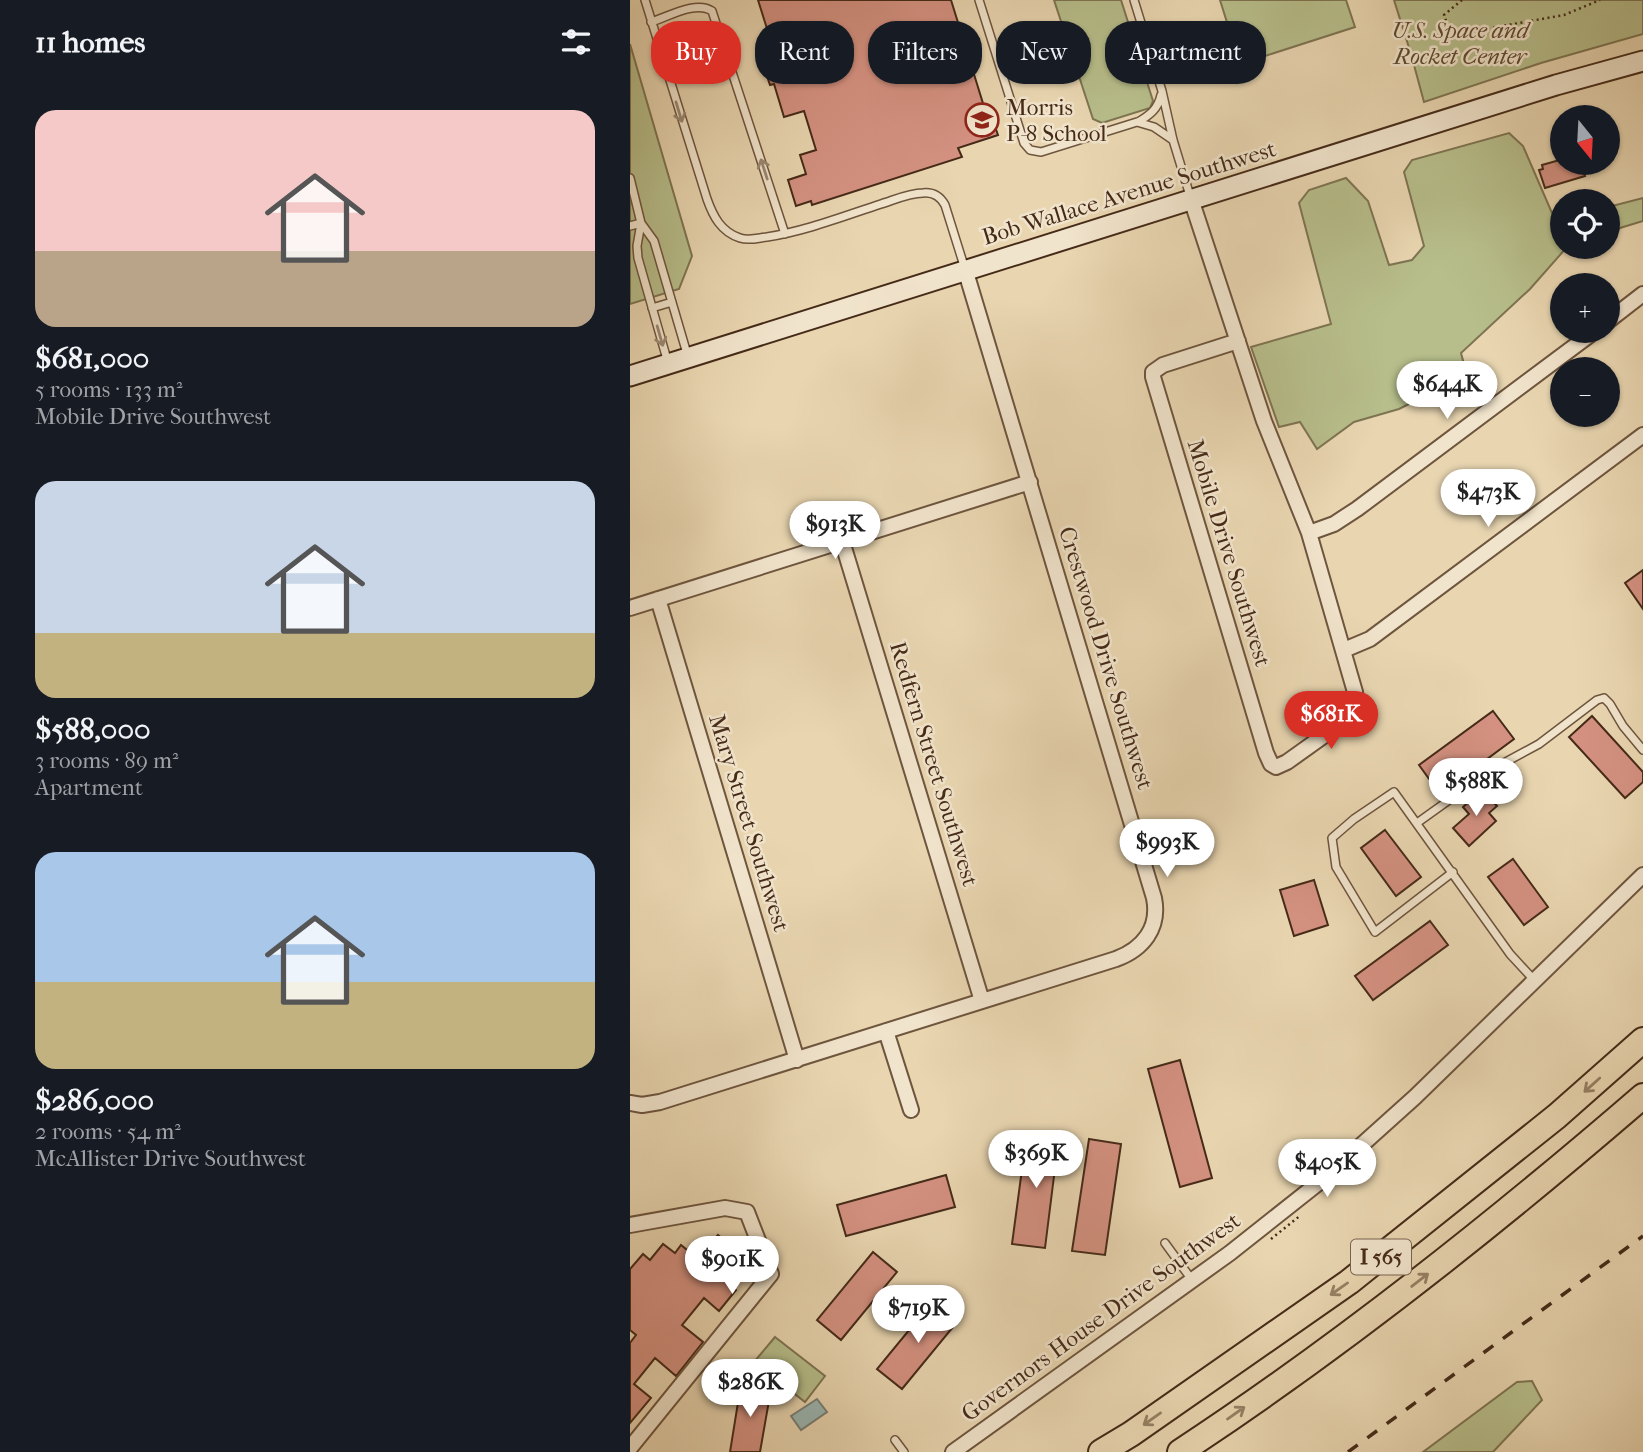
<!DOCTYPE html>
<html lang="en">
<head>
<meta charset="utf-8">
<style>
  :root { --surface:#171b24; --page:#20242c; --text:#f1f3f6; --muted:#9ea1a6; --accent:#d93025 }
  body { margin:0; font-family:"IM FELL French Canon",serif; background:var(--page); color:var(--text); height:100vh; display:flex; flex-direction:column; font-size:26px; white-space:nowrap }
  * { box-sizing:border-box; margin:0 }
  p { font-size:23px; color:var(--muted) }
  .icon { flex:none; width:38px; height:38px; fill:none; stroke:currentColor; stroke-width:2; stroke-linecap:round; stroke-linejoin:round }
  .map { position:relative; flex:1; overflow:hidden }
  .details { display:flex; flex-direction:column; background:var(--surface); width:630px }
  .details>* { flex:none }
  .banner { position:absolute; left:21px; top:21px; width:665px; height:63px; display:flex; gap:14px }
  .needle { width:46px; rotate:162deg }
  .buttons { position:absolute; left:920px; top:105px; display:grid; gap:14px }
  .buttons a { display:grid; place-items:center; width:70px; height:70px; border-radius:50%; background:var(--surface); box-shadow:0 2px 5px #0004; font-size:35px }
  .price { position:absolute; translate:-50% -60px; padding:0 16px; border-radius:24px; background:#fff; color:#222; font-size:23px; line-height:46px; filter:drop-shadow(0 2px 4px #0008) }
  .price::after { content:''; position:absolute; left:50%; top:42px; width:21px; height:16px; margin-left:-10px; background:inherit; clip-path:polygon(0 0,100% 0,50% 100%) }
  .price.current { background:var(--accent); color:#fff }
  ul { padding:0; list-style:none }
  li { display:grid; align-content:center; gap:14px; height:371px; padding:0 35px }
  li span { display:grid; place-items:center; height:217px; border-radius:21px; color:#555 }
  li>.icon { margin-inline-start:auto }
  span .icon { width:126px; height:126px; fill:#fffc; stroke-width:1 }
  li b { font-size:30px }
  h2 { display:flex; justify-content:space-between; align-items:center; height:84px; padding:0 35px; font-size:30px }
  .chip { padding:0 24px; border-radius:28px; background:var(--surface); box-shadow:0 2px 5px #0004; font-size:24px; line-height:63px }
  .chip.current { background:var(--accent); color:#fff }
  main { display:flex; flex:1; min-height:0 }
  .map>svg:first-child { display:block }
</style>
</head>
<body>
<main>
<section class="details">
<h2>11 homes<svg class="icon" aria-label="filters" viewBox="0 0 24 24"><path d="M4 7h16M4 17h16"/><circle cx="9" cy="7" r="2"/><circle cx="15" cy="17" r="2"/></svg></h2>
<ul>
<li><span style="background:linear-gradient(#f6c9c9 65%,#b9a48a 0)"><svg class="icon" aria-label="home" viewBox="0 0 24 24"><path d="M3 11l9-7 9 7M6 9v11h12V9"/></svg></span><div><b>$681,000</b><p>5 rooms · 133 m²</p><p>Mobile Drive Southwest</p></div></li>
<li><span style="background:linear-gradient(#c9d6e8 70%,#c2b280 0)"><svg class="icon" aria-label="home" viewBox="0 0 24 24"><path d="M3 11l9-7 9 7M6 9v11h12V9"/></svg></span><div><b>$588,000</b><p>3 rooms · 89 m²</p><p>Apartment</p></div></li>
<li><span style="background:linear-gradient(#a9c7e8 60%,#c2b280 0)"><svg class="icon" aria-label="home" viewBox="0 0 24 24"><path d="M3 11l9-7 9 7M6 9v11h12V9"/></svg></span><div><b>$286,000</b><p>2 rooms · 54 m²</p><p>McAllister Drive Southwest</p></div></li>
</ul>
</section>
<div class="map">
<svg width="1013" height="1452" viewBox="0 0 1013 1452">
  <rect width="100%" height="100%" fill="#e9d6b1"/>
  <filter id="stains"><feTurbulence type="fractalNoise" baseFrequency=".00286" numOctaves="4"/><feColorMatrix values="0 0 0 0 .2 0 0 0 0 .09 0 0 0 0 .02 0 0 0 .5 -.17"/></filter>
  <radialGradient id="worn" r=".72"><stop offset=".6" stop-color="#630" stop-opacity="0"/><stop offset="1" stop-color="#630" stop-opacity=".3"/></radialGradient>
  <!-- green -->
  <path fill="#b7be8b" stroke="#7e7452" stroke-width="2" d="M424 0H491L523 101 520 108 472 123 463 119Z
    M590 0H716L725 27 610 64Z
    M764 0H1013V34L911 63 794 102 781 54Z
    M0 44 62 256 49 289 0 304Z
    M879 133 893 146 925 220 933 218V247H937L900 289 831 353 835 368 811 388 769 409 724 422 687 449 670 422 649 427 621 347 701 324 669 203 679 190 716 178 738 201 759 265 782 260 794 246 774 172 782 160Z
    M1013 198V221L990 228 978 238V207Z
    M145 1337 195 1376 175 1402 124 1362Z
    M902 1381 912 1400 863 1452H793L887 1382Z"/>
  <!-- water -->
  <path fill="#9ab7b4" stroke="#787f76" stroke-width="2" d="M187 1399 197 1412 171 1430 161 1416Z"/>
  <!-- building -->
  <path fill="#d49181" stroke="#452a18" stroke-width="2" d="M128 0H321L356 113 360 112 368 135 328 148 332 157 182 205 181 201 166 206 158 180 176 174 170 155 186 150 174 111 154 117 144 84 140 85 130 55 144 51Z
    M933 159V163H951L955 176 915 188 909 170 913 169 912 165Z
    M1013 570V609L995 583Z
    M863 711 884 739 810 794 789 765Z
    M962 716 1013 772V782L995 798 939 737Z
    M852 790 867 806 859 813 866 821 839 846 823 828 839 814 833 807Z
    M755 830 791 877 766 896 731 848Z
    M883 859 918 907 894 925 858 877Z
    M684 880 698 925 664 936 650 890Z
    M800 921 818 945 743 1000 725 976Z
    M550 1060 582 1178 550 1187 518 1069Z
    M397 1132 429 1136 415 1248 382 1244Z
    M459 1139 491 1144 475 1255 442 1251Z
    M316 1175 325 1207 216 1236 207 1205Z
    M88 1235 110 1253 91 1277 106 1290 89 1311 74 1298 52 1325 73 1342 46 1376 25 1358 4 1384 21 1398 0 1423V1343L6 1335 0 1330V1269L13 1254 20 1260 33 1244 45 1253 51 1245 68 1259Z
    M243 1252 267 1272 211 1340 187 1320Z
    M303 1301 328 1321 272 1389 247 1369Z
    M111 1384 141 1389 130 1452H100Z"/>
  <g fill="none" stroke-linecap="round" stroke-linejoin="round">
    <defs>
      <path id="service" d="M15 0 77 199C83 216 91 232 110 238 119 241 128 238 137 237 176 231 214 216 251 204 264 200 279 193 293 193 303 192 310 196 315 205L335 269
        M349 0 394 143 400 150 411 152 507 122 524 127 543 140
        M504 0 532 91 543 140 561 199
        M21 22C38 17 66 0 82 11L155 234
        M508 122C520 115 528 109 531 95
        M0 178 11 223 7 246 8 258 38 363
        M11 223 24 241 58 357
        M0 226 11 223
        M22 308 42 302
        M787 823 861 770 909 744 967 700 974 698 980 704 993 726 1013 750
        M823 872 745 932 706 867 702 838 724 819 764 792 880 954 905 981
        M535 1243 562 1280
        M265 1440 274 1452"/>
      <path id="minor" d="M561 199 634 421 679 533 725 692 726 704 720 717 657 762 646 767 641 764 636 753 523 377V372L533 365 608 341
        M978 321 1013 294
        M679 533 704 524 727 509 965 331
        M212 541 352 1001
        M28 599 167 1060
        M0 608 400 482
        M714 650 740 639 1013 435
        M256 1031 281 1110
        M0 1103 12 1105 30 1102 486 959C513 949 530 928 524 898L335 269
        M0 1225 95 1208 117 1212 141 1274 0 1448
        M323 1452 600 1253 696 1177 785 1097 1013 875"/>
      <path id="secondary" d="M0 376 926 85 1013 61"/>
      <path id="motorway" d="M471 1452 501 1434 719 1282 927 1116 1013 1040
        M550 1452C713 1345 866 1223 1013 1096"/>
    </defs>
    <!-- service casing -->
    <use href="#service" stroke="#6e553e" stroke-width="10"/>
    <!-- minor casing -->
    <use href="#minor" stroke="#6e553e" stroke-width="18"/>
    <!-- secondary casing -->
    <use href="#secondary" stroke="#452a18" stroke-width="23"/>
    <!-- motorway casing -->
    <use href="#motorway" stroke="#452a18" stroke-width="28"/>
    <!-- path -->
    <path stroke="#452a18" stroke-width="2.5" stroke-dasharray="2 3.5" stroke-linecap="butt" d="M832 0 814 15 818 26 833 33 934 15 970 0
      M641 1239 671 1215"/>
    <!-- service -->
    <use href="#service" stroke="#f1e4cc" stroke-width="7"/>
    <!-- minor -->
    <use href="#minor" stroke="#f1e4cc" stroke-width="14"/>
    <!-- secondary -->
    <use href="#secondary" stroke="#f1e4cc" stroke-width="19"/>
    <!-- motorway -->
    <use href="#motorway" stroke="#e9d6b1" stroke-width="24"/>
    <!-- rail -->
    <path stroke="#452a18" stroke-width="3.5" stroke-dasharray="12 12" stroke-linecap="butt" d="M718 1452 1013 1236"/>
  </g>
  <!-- one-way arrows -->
  <defs><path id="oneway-shaft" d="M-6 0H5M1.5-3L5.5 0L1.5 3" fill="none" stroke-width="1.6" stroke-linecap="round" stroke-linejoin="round" transform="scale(1.75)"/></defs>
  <g stroke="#9b8772">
    <use href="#oneway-shaft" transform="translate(49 112) rotate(73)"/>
    <use href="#oneway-shaft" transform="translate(134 169) rotate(-108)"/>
    <use href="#oneway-shaft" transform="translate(30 336) rotate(74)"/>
  </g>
  <g stroke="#978064">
    <use href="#oneway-shaft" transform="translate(962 1085) rotate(138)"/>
    <use href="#oneway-shaft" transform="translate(790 1280) rotate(-38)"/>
    <use href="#oneway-shaft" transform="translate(709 1289) rotate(145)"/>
    <use href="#oneway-shaft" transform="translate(606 1413) rotate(-35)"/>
    <use href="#oneway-shaft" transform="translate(522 1419) rotate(145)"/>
  </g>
  <!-- icons -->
  <defs>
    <symbol id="school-ring" viewBox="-11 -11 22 22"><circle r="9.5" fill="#f1e4cc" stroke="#8f2418" stroke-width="1.5"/><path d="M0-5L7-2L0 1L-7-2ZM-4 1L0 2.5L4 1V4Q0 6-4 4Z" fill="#8f2418"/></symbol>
  </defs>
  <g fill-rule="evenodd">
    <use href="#school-ring" x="333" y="101" width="38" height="38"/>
  </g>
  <g text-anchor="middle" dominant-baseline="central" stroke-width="5" stroke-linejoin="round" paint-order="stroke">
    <!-- shield labels -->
    <rect fill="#f1e4cc" stroke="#79624e" stroke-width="2" x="721" y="1239.5" width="60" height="35" rx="5"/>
    <g font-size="21" font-weight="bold" fill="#452a18">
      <text x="751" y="1257">I 565</text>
    </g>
    <!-- park labels -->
    <g font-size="23" font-style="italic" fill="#5c482f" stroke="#f1e4cc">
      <text x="830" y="30">U.S. Space and<tspan x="830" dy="26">Rocket Center</tspan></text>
    </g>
    <!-- poi labels -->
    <g font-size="23" fill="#452a18" stroke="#f1e4cc" text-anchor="start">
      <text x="376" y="107">Morris<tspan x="376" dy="26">P-8 School</tspan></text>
    </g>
    <!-- street labels -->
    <g font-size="23" fill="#452a18" stroke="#f1e4cc">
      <text transform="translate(499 193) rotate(-17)">Bob Wallace Avenue Southwest</text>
      <text transform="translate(599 553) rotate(73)">Mobile Drive Southwest</text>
      <text transform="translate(476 658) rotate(73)">Crestwood Drive Southwest</text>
      <text transform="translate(304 764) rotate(73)">Redfern Street Southwest</text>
      <text transform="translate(119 823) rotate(73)">Mary Street Southwest</text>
      <text transform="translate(471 1317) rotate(-36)">Governors House Drive Southwest</text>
    </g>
  </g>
  <rect width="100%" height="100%" filter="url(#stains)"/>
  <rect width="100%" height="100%" fill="url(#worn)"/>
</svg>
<div class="buttons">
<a><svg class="needle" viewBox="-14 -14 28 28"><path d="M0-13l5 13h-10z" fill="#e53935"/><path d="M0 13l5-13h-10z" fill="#9ea1a6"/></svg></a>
<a><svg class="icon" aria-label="locate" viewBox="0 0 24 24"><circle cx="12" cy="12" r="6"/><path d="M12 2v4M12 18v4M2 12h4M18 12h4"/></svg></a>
<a>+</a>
<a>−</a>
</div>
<b class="price" style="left:817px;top:421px">$644K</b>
<b class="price" style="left:858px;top:529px">$473K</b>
<b class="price" style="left:205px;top:561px">$913K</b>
<b class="price current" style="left:701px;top:751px">$681K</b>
<b class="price" style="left:846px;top:818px">$588K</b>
<b class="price" style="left:537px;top:879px">$993K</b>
<b class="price" style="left:406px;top:1190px">$369K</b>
<b class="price" style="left:697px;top:1199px">$405K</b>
<b class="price" style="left:102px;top:1296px">$901K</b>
<b class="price" style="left:288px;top:1345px">$719K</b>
<b class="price" style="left:120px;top:1419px">$286K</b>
<div class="banner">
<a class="chip current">Buy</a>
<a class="chip">Rent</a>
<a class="chip">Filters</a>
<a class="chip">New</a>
<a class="chip">Apartment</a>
</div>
</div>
</main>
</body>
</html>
